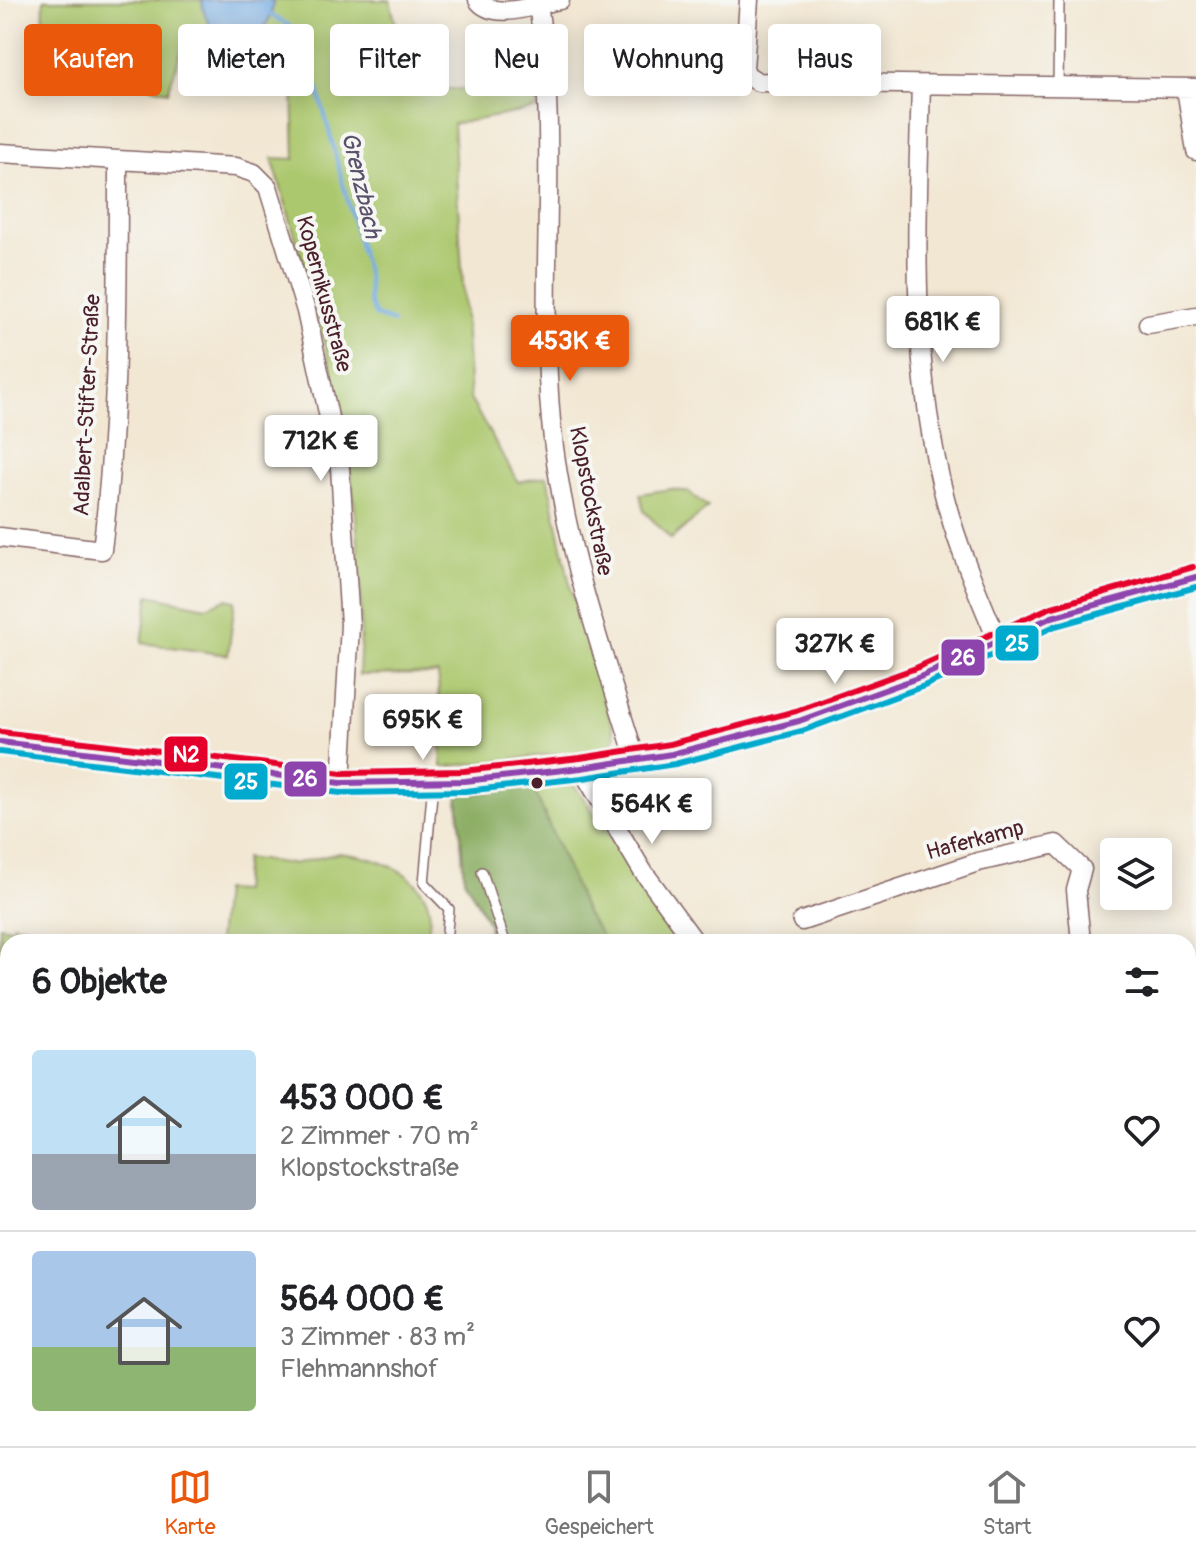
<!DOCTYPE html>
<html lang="de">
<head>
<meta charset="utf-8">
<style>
  :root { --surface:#fff; --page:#f2f2f2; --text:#202124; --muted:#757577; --line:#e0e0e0; --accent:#ea580c }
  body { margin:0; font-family:Pangolin,sans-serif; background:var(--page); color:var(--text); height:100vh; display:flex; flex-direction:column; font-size:30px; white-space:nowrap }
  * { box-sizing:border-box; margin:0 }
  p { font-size:26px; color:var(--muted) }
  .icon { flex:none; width:44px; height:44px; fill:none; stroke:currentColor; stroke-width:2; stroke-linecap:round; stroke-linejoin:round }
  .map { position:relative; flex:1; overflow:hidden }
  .drawer { position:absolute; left:0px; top:934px; width:1196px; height:512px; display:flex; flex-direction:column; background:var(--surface); border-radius:24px 24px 0 0; box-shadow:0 4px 20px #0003 }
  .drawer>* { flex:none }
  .guide { position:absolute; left:24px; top:24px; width:1148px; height:72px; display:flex; gap:16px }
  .buttons { position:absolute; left:1100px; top:838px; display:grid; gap:16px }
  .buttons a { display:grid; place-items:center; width:72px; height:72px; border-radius:8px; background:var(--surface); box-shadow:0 4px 20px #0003; font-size:40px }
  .price { position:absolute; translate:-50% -68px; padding:0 18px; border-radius:8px; background:#fff; color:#222; font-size:26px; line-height:52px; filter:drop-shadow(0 2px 4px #0008) }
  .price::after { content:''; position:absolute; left:50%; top:48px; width:24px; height:18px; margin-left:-12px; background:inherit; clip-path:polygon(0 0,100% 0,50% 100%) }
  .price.selected { background:var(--accent); color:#fff }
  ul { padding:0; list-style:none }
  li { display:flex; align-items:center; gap:24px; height:200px; padding:0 32px }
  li+li { border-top:2px solid var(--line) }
  li span { display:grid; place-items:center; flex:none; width:224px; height:160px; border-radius:8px; color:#555 }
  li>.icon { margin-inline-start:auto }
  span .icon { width:96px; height:96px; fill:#fffc; stroke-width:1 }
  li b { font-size:34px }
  h2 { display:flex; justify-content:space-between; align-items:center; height:96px; padding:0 32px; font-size:34px }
  .chip { padding:0 28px; border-radius:8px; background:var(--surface); box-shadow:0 4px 20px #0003; font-size:28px; line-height:72px }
  .chip.selected { background:var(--accent); color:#fff }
  .dock { display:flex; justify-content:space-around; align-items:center; height:112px; border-top:2px solid var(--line); background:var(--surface); font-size:22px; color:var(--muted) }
  .dock a { display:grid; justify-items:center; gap:4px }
  .dock .selected { color:var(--accent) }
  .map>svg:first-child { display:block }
</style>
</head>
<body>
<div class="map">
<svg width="1196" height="1446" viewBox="0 0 1196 1446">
  <rect width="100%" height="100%" fill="#f6f6f2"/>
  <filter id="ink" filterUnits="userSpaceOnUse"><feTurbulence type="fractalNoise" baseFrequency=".0125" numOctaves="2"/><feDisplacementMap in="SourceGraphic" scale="16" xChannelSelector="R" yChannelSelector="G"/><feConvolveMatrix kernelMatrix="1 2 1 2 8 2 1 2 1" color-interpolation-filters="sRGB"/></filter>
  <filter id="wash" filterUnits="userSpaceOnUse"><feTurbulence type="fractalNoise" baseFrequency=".006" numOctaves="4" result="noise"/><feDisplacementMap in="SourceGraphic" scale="32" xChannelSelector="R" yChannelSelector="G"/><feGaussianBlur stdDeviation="1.8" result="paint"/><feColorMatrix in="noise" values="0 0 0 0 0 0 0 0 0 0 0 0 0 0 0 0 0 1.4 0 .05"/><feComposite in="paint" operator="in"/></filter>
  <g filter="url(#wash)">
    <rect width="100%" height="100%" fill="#f2e7d3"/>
    <!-- green -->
    <path fill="#acc86e" stroke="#7b744c" stroke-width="2" d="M44 0H390L410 86 493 92 536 89 537 109 453 124 470 399 518 482 547 476 571 589 615 735 611 748 442 767 438 674 359 675C372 490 324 332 272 158L295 159 292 47 184 43 168 91 77 68 42 65Z
      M670 489 688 492 708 507 671 539 644 511 640 494Z
      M149 595 206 607 226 599 235 601 228 655 142 643Z
      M574 785 684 942H487L489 924 464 878 458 795Z
      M339 853C371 856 417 869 428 904 432 915 428 931 427 942H218L223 890 242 891 245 858 293 864Z
      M14 924 53 932 51 942H8V990L0 984V926L12 928Z
      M0 1161 8 1162V1242L0 1241Z
      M228 1438H912L913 1446H234Z"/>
    <!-- forest -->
    <path fill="#89ac61" stroke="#6a6646" stroke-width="2" d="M533 787 586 913 606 942H487L489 924 464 878 458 795Z
      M228 1438H330L329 1446H234Z
      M649 1438H762L766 1446H659Z"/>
    <!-- water -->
    <path fill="#74abe3" stroke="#5f6587" stroke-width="2" d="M202 0H273C273 51 205 53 202 0Z
      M785 1438H896V1446H785Z"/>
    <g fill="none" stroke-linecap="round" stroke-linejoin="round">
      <!-- stream -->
      <path stroke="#74abe3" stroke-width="4" d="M271 15C307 36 308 33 314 74L368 278 369 302 376 316 393 322"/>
    </g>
  </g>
  <g filter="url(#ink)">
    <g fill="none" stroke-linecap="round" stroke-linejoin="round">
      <defs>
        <path id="service" d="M1058 87 1059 0
          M433 783 424 883 449 909 446 942
          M482 872 505 942"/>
        <path id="minor" d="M478 0C494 22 537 4 560 0
          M749 0 744 68 747 75 758 82 1196 88
          M538 4C560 146 538 279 551 421 562 538 601 648 636 760
          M921 85C917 225 909 365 946 502 959 550 978 594 997 639
          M1186 88 1196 151
          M0 153 236 167 254 173 268 187 306 311 340 468 350 625 341 783
          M1148 324 1196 316
          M0 537 102 550C118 421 118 291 118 161
          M0 742 341 783 465 781 581 768 672 754 799 721 920 677 1052 617 1196 577
          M581 768 642 870 695 942
          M802 921 978 862 1056 844 1082 869 1076 890 1081 942
          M1188 1169 1196 1167
          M0 1305 8 1309
          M1188 1319 1196 1332
          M125 1438 130 1446
          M1030 1438 1049 1446"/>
      </defs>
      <!-- service casing -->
      <use href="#service" stroke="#856566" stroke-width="12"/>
      <!-- minor casing -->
      <use href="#minor" stroke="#856566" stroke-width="21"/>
      <!-- service -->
      <use href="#service" stroke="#fff" stroke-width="9"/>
      <!-- minor -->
      <use href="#minor" stroke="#fff" stroke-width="18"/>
      <defs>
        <path id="bus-1" d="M0 742 341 783 465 781 581 768 672 754 799 721 920 677 1052 617 1196 577"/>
        <path id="bus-2" d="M0 752 341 793 465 791 583 778 675 764 802 731 924 686 1055 626 1196 587"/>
        <path id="bus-3" d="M1 732 342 773 464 771 580 758 670 744 796 711 916 668 1049 608 1193 567"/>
      </defs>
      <!-- bus-1 casing -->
      <use href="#bus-1" stroke="#f6f6f2" stroke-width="12"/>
      <!-- bus-2 casing -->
      <use href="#bus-2" stroke="#f6f6f2" stroke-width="12"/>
      <!-- bus-3 casing -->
      <use href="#bus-3" stroke="#f6f6f2" stroke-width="12"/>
      <!-- bus-1 -->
      <use href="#bus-1" stroke="#8e44ad" stroke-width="6"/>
      <!-- bus-2 -->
      <use href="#bus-2" stroke="#00a9ce" stroke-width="6"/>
      <!-- bus-3 -->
      <use href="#bus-3" stroke="#e4002b" stroke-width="6"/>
    </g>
  </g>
  <!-- markers -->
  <circle fill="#4a1f2b" stroke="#f6f6f2" stroke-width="3" cx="537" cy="783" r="7"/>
  <g text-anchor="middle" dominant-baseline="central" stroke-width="8" stroke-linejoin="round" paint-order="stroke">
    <!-- street labels -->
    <g font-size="22" fill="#4a1f2b" stroke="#f6f6f2">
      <text transform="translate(324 294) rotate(75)">Kopernikusstraße</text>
      <text transform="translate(87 405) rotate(-87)">Adalbert-Stifter-Straße</text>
      <text transform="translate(591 501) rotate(79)">Klopstockstraße</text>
      <text transform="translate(975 840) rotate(-15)">Haferkamp</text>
    </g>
    <!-- water labels -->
    <g font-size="24" font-style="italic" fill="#59506b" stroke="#f6f6f2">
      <text transform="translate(361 185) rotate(77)">Grenzbach</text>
    </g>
  </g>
  <g stroke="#f6f6f2" stroke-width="3">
    <rect x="994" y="624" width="46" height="38" rx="8" fill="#00a9ce"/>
    <rect x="940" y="638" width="46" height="39" rx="8" fill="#8e44ad"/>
    <rect x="163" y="735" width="46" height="38" rx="8" fill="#e4002b"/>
    <rect x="283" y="760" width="45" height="38" rx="8" fill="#8e44ad"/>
    <rect x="223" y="762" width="46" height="39" rx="8" fill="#00a9ce"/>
  </g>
  <g font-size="22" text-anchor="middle" font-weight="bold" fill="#fff">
    <text x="1017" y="651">25</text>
    <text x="963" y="665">26</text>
    <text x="186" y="762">N2</text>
    <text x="305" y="786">26</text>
    <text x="246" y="789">25</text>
  </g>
</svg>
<div class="buttons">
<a><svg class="icon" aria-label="layers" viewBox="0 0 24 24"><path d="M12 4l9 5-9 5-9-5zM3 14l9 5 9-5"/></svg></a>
</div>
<b class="price" style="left:943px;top:364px">681K €</b>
<b class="price selected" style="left:570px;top:383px">453K €</b>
<b class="price" style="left:321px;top:483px">712K €</b>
<b class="price" style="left:835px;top:686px">327K €</b>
<b class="price" style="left:423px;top:762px">695K €</b>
<b class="price" style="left:652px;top:846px">564K €</b>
<div class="guide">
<a class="chip selected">Kaufen</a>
<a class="chip">Mieten</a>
<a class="chip">Filter</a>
<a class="chip">Neu</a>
<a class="chip">Wohnung</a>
<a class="chip">Haus</a>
</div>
<section class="drawer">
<h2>6 Objekte<svg class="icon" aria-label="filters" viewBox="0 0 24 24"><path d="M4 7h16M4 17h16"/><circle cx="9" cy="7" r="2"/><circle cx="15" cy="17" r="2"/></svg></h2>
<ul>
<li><span style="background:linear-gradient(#bfe0f5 65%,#9aa5b1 0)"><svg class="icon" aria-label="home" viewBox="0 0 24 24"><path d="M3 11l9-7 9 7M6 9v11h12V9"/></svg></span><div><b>453 000 €</b><p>2 Zimmer · 70 m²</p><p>Klopstockstraße</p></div><svg class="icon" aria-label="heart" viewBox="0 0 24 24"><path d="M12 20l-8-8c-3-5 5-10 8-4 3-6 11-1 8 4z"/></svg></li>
<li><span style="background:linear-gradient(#a9c7e8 60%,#8fb573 0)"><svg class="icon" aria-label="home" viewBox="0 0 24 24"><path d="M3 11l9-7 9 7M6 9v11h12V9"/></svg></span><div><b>564 000 €</b><p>3 Zimmer · 83 m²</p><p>Flehmannshof</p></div><svg class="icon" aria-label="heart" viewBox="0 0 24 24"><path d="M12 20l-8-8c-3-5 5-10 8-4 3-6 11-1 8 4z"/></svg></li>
</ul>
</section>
</div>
<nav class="dock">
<a class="selected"><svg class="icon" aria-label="map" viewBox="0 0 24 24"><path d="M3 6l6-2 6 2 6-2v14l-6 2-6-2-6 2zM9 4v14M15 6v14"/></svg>Karte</a>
<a><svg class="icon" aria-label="saved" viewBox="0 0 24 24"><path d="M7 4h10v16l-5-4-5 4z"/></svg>Gespeichert</a>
<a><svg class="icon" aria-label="home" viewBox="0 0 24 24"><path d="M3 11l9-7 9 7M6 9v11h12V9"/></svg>Start</a>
</nav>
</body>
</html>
